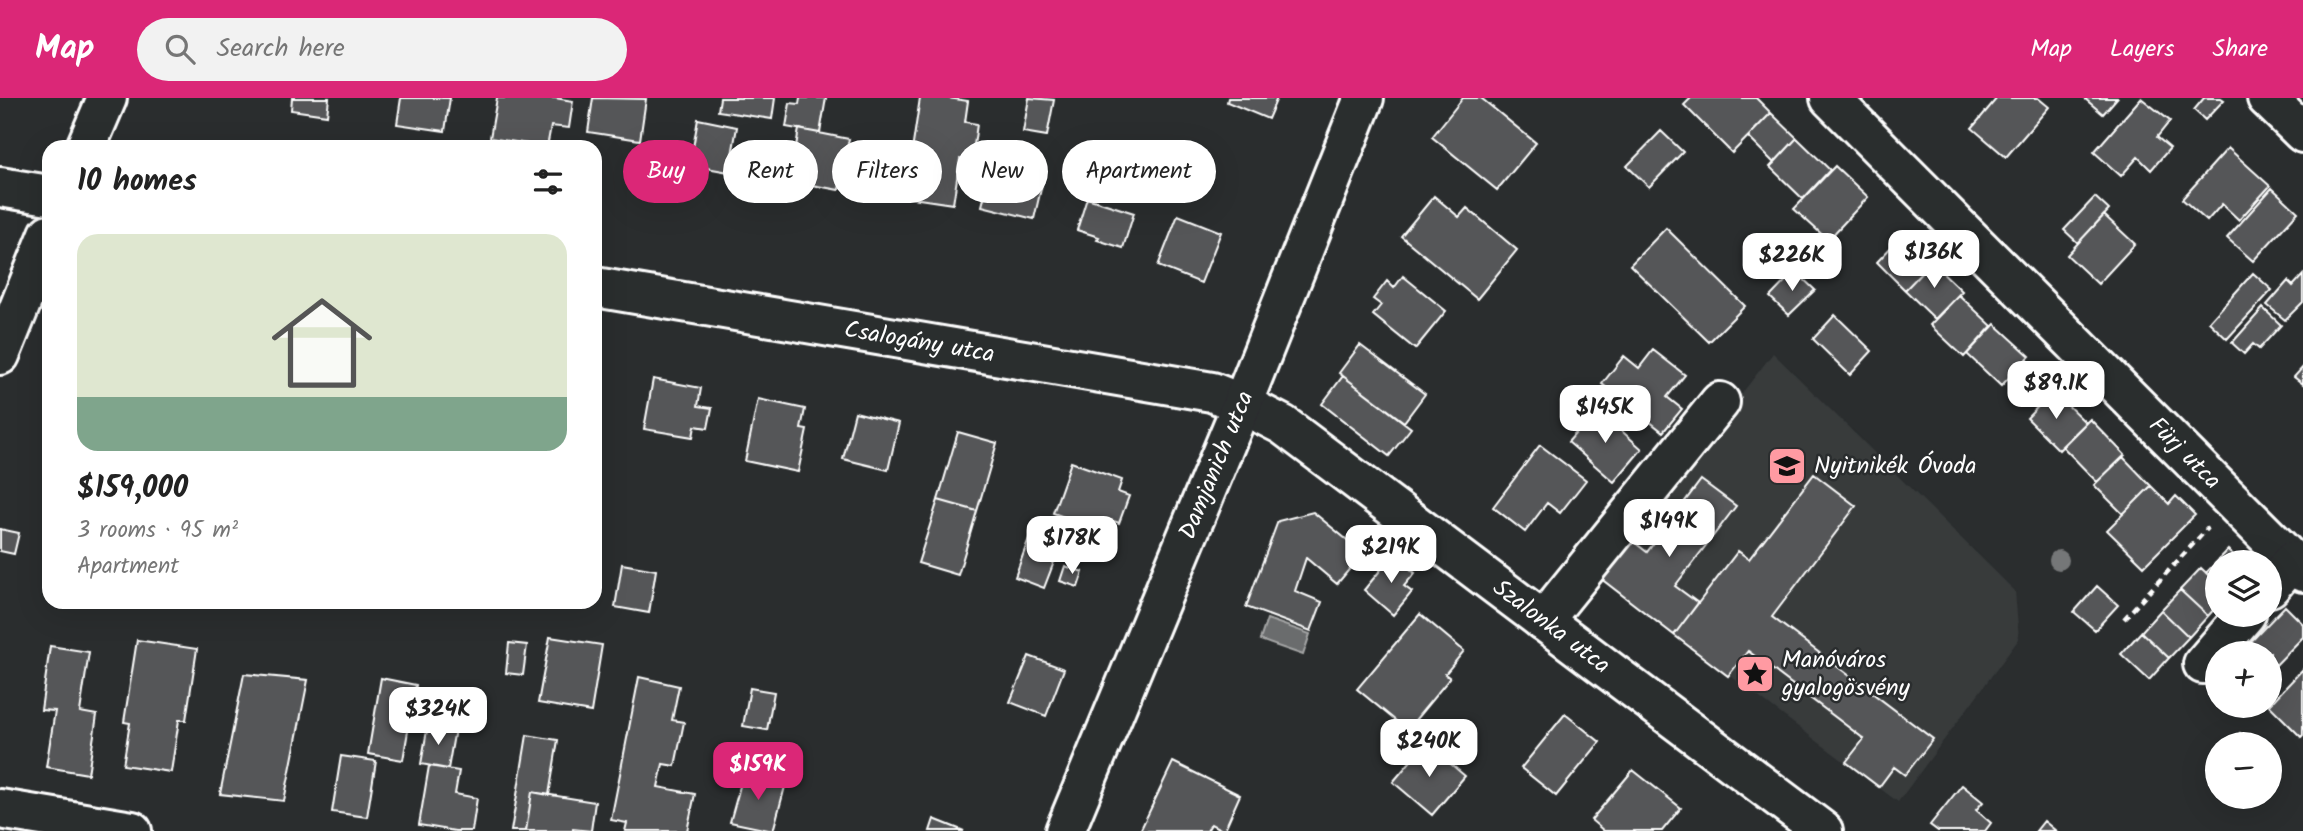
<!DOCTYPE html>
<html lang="en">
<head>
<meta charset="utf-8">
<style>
  :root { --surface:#fff; --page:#f2f2f2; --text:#222; --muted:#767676; --line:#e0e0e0; --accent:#db2777 }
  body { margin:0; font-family:Kalam,sans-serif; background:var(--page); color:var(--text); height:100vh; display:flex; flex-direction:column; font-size:26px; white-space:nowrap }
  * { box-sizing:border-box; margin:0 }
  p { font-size:23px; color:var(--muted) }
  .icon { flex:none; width:38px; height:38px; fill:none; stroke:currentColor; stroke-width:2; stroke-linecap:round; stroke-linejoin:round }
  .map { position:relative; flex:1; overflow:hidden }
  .panel { position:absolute; left:42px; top:42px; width:560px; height:469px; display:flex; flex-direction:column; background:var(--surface); border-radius:21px; box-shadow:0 7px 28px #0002 }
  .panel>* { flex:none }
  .top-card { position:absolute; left:623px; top:42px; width:665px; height:63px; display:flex; gap:14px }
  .controls { position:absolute; left:2205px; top:452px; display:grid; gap:14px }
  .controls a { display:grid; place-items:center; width:77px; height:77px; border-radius:50%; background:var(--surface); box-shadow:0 7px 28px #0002; font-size:35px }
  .price { position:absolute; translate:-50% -60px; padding:0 16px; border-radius:14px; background:#fff; color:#222; font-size:23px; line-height:46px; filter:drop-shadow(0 2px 4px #0008) }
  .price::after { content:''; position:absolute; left:50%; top:42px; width:21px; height:16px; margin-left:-10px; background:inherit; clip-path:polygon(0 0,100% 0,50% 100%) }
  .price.on { background:var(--accent); color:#fff }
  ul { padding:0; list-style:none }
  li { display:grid; align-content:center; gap:14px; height:371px; padding:0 35px }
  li+li { border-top:2px solid var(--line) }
  li span { display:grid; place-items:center; height:217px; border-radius:21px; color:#555 }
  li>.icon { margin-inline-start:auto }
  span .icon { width:126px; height:126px; fill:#fffc; stroke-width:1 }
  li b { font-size:30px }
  h2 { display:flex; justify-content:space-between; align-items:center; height:84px; padding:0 35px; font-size:30px }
  .tag { padding:0 24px; border-radius:32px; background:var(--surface); box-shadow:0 7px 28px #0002; font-size:24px; line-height:63px }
  .tag.on { background:var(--accent); color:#fff }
  header { display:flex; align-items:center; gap:42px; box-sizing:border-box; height:98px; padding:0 35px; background:var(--accent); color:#fff }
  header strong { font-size:33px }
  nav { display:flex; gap:38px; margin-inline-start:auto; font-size:24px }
  .search { width:490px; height:63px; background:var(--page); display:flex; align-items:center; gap:18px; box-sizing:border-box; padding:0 24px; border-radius:38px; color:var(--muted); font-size:26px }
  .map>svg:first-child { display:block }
</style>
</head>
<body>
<header>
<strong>Map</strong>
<div class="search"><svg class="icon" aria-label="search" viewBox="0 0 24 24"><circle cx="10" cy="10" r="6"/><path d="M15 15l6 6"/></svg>Search here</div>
<nav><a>Map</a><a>Layers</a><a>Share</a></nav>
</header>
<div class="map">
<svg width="2303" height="733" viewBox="0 0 2303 733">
  <rect width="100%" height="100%" fill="#2a2d2e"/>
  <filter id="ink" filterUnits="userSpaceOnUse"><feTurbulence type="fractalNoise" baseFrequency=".0143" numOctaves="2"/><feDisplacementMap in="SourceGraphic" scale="14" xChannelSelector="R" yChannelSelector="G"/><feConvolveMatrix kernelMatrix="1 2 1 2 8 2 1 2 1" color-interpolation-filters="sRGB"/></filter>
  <g filter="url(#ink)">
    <!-- built -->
    <path fill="#373a3b" d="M1773 255 2015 493 2019 541 1898 704 1600 480Z"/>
    <!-- water -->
    <path fill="#6a6c6d" stroke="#a6a7a7" stroke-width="2" d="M1267 521 1310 536 1303 557 1260 542Z"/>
    <!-- building -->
    <path fill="#555758" stroke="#fff" stroke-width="2" d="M292 0H329L327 17 291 12Z
      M401 0H450L445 33 397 26Z
      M497 0H555L573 3 569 30 551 28 547 49 490 40Z
      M593 0 646 1 640 42 588 34Z
      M720 0H775L772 21 718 13Z
      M800 0H826L820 35 786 29 790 5 799 6Z
      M920 0H948L968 3 965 24 977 26 972 62 960 61 953 106 905 99Z
      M1029 0 1054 2 1047 38 1023 34Z
      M1228 0H1277L1268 21 1227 4Z
      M1463 0H1481L1536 45 1497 92 1432 39Z
      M1691 0H1756L1771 15 1732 55 1684 7Z
      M1997 0H2038L2049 9 2006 59 1972 30Z
      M2084 0H2117L2103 16Z
      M2141 0 2170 23 2157 39 2170 50 2151 72 2138 59 2121 78 2094 54Z
      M2204 0H2221L2224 2 2205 22 2194 12Z
      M1771 15 1797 40 1774 65 1748 39Z
      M698 21 737 29 729 74 690 67Z
      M799 31 849 41 846 55 853 56 849 76 842 75 839 92 790 83Z
      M1661 33 1683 54 1649 89 1627 68Z
      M1797 40 1830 72 1803 101 1770 69Z
      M2228 50 2270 88 2239 122 2222 106 2207 123 2182 101Z
      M995 56 1046 69 1034 121 982 108Z
      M1835 68 1868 99 1828 142 1794 111Z
      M2272 90 2298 114 2253 163 2227 140Z
      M1434 98 1459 119 1467 110 1517 152 1477 201 1401 138Z
      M2095 99 2109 112 2078 145 2064 132Z
      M1087 100 1134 115 1123 150 1097 142 1099 139 1077 132Z
      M1178 117 1221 134 1201 185 1158 168Z
      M2104 117 2135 146 2098 186 2067 157Z
      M1666 130 1745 208 1709 244 1630 167Z
      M1897 143 1926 170 1905 192 1877 164Z
      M1932 164 1962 193 1935 221 1905 192Z
      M1795 173 1815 192 1789 217 1770 199Z
      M2253 175 2272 192 2227 241 2209 224Z
      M2303 177V204L2285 222 2267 207 2288 183 2293 188Z
      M1403 178 1446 213 1415 251 1373 217 1381 207 1373 201 1387 183 1394 190Z
      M1959 197 1992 228 1964 259 1930 227Z
      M2263 210 2281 227 2259 251 2253 246 2244 256 2232 245Z
      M1835 217 1872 253 1850 277 1813 241Z
      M1995 226 2030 258 2001 288 1967 256Z
      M1360 247 1425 296 1404 324 1339 275Z
      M1653 252 1685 277 1667 299 1682 311 1663 334 1602 286 1624 258 1639 270Z
      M2303 269V286L2294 279Z
      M1343 278 1411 330 1389 358 1322 306Z
      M653 281 701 290 698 308 712 310 708 330 695 328 693 339 644 331Z
      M2053 293 2086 325 2059 352 2027 320Z
      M758 301 805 311 801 331 807 332 798 374 745 363Z
      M1597 311 1642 351 1614 384 1568 344Z
      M855 314 899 325 888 372 843 361Z
      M2090 321 2125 357 2097 384 2062 348Z
      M958 334 997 345 977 413 938 402Z
      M1540 347 1586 382 1560 415 1547 405 1525 434 1493 409Z
      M2123 359 2151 388 2123 416 2094 387Z
      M1071 364 1122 382 1118 394 1129 398 1119 425 1108 421 1104 433 1053 415Z
      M1814 376 1856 408 1772 519 1933 641 1905 677 1894 669 1879 689 1846 664 1864 641 1748 553 1728 578 1674 537 1738 453 1749 461Z
      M1701 382 1736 408 1675 488 1698 505 1674 537 1600 480 1630 441 1647 454Z
      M2151 388 2169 406 2176 398 2195 417 2144 468 2107 432Z
      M938 402 977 413 958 477 918 465Z
      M1313 414 1363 455 1337 486 1306 460 1295 493 1322 504 1311 533 1246 509 1278 423Z
      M0 431 19 435 14 456 0 453Z
      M1032 432 1062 443 1044 490 1015 479Z
      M2228 452 2241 464H2217V485L2206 475Z
      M1393 457 1415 475 1404 488 1412 494 1393 517 1364 492Z
      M622 466 656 472 649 515 615 509Z
      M1065 468 1083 474 1078 489 1060 483Z
      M2201 470 2217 485V508L2208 518 2180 492Z
      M2097 488 2118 507 2095 532 2074 514Z
      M2180 492 2208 518 2189 539 2161 512Z
      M2285 508 2303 526V539L2270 573V555H2240Z
      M2161 512 2189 539 2169 560 2141 534Z
      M1420 516 1464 553 1445 576 1450 580 1407 632 1357 591Z
      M2141 534 2169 560 2149 582 2121 556Z
      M550 539 602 547 591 614 538 605Z
      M137 542 197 551 186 622H179L171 674 123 667 130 625 124 624Z
      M509 545 527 547 523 577 506 575Z
      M50 548 89 554 80 614 97 617 88 676 46 669 55 613 41 612Z
      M1029 558 1064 571 1046 618 1010 604Z
      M2303 571V637L2301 639 2269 607Z
      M244 576 308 582 284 703 220 696Z
      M639 579 679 588 672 622 684 624 675 668 663 666 658 689 695 696 687 733H625L627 725 611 722Z
      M381 580 416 587 403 662 368 656Z
      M750 590 774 594 767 632 743 628Z
      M1565 616 1600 644 1556 698 1521 670Z
      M428 627 455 631 448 671 421 666Z
      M2240 635 2252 646H2230Z
      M527 637 558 642 549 697 532 694 526 733H511Z
      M1426 645 1465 678 1432 717 1393 684Z
      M341 658 376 663 367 719 332 714Z
      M1173 664 1240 697 1224 733 1211 726 1207 733H1140Z
      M429 668 459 673 455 696 477 700 472 733H455L419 727Z
      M1633 672 1681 710 1662 733H1604L1591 722Z
      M744 674 786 685 773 733 730 724Z
      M1962 687 1983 704 1976 712 1991 725 1985 733H1938L1930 727Z
      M532 694 595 704 591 733 573 731V733H526Z
      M934 721 964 733H930Z
      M2044 723 2056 733H2036Z"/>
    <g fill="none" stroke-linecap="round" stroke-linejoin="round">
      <defs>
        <g id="minor">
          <path id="s1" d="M1830 0 2303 474"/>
          <path d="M2267 0 2303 35"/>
          <path d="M86 49 107 0"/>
          <path d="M0 89 49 97"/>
          <path id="s2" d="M595 189 1212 294 1242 306 1283 327 1823 733"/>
          <path d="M0 257 49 136"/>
          <path d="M2270 489 2292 463"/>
          <path d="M1543 523 1720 304"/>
          <path d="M2203 566 2246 516"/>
          <path d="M0 711 132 733"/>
        </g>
        <g id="major">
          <path id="s3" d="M1065 733 1242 306 1364 0"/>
        </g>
      </defs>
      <!-- minor casing -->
      <use href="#minor" stroke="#fff" stroke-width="44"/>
      <!-- major casing -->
      <use href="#major" stroke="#fff" stroke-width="44"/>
      <!-- path -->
      <path stroke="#fff" stroke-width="4.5" stroke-dasharray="7 5" stroke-linecap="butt" d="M2124 521 2208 430"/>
      <!-- minor -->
      <use href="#minor" stroke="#2a2d2e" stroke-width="38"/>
      <!-- major -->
      <use href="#major" stroke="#2a2d2e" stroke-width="38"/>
    </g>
    <!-- trees -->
    <circle fill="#757778" cx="2059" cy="462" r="10"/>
  </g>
  <!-- icons -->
  <defs>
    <symbol id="school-square" viewBox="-11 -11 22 22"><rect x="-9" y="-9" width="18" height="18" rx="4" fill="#ff9aa2" stroke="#2a2d2e"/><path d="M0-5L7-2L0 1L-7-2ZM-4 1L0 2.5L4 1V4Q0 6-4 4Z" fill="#111"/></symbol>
    <symbol id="sight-square" viewBox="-11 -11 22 22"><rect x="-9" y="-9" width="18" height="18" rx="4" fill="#ff9aa2" stroke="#2a2d2e"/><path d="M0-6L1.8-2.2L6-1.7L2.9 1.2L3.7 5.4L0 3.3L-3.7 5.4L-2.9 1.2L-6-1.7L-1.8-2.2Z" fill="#111"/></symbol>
  </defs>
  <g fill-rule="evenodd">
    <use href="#school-square" x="1765" y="346" width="44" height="44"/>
    <use href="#sight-square" x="1733" y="554" width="44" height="44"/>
  </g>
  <g text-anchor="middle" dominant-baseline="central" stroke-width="5" stroke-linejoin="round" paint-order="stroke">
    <!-- street labels -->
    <g font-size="24" fill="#fff" stroke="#2a2d2e">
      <text stroke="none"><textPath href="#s2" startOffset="329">Csalogány utca</textPath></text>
      <text stroke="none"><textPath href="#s1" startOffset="502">Fürj utca</textPath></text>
      <text stroke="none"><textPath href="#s3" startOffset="396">Damjanich utca</textPath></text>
      <text stroke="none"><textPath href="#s2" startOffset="1040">Szalonka utca</textPath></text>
    </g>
    <!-- poi labels -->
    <g font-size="24" fill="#fff" stroke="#2a2d2e" text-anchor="start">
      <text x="1814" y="368">Nyitnikék Óvoda</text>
      <text x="1782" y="562">Manóváros<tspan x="1782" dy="28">gyalogösvény</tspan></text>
    </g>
  </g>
</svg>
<div class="controls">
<a><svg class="icon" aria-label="layers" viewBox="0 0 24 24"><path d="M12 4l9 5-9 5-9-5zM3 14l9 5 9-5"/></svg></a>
<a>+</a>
<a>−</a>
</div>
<b class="price" style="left:1934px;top:192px">$136K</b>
<b class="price" style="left:1792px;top:195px">$226K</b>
<b class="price" style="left:2056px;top:323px">$89.1K</b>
<b class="price" style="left:1605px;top:347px">$145K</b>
<b class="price" style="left:1669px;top:461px">$149K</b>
<b class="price" style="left:1072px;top:478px">$178K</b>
<b class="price" style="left:1391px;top:487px">$219K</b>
<b class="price" style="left:438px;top:649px">$324K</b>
<b class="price" style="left:1429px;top:681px">$240K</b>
<b class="price on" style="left:758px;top:704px">$159K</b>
<div class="top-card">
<a class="tag on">Buy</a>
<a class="tag">Rent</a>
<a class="tag">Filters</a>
<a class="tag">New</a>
<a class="tag">Apartment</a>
</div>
<section class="panel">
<h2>10 homes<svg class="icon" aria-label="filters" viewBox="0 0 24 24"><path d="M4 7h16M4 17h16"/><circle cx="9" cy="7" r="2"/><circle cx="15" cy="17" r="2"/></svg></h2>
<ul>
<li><span style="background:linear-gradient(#dfe7d0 75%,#7fa58c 0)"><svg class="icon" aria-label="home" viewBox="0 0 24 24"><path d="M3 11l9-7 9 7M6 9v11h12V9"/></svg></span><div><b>$159,000</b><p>3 rooms · 95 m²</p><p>Apartment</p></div></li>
</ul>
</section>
</div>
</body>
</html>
